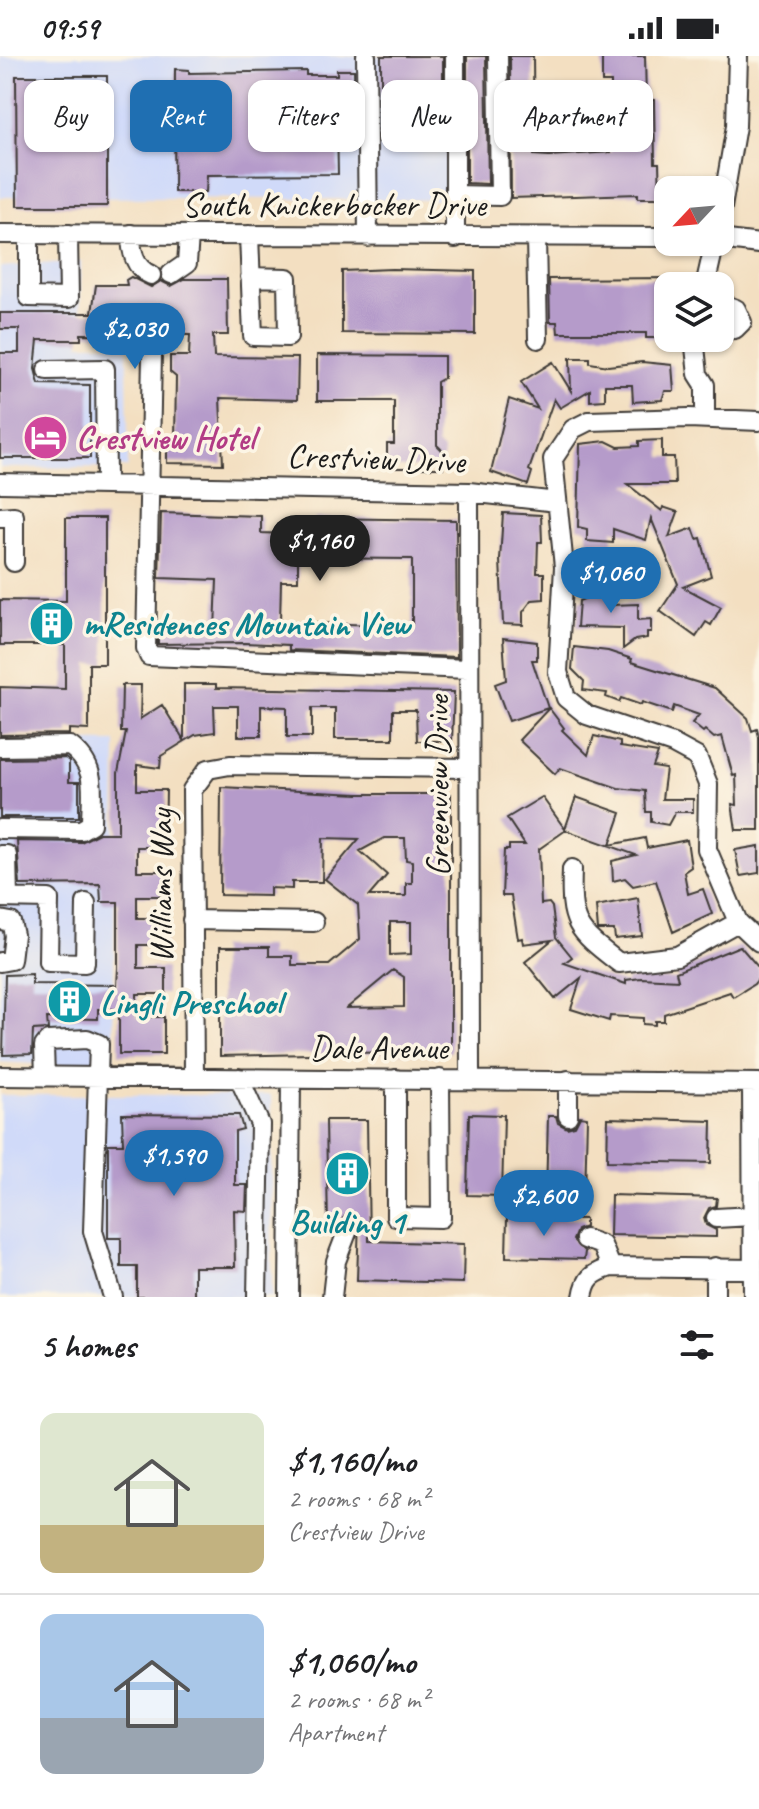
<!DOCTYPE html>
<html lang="en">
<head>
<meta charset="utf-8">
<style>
  :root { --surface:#fff; --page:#f2f2f2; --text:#202124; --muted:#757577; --line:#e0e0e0; --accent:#1f6fb2 }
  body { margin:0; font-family:Caveat,sans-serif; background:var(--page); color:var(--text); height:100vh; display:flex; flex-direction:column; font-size:30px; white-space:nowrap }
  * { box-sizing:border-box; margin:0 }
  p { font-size:26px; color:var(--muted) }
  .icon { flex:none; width:44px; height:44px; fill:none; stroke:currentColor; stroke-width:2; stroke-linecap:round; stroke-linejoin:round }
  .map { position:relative; height:1241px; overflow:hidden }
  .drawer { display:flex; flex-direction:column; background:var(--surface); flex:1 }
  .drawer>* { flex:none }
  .hud { position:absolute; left:24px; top:24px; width:712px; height:72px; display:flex; gap:16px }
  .needle { width:52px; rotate:244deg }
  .controls { position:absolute; left:654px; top:120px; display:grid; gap:16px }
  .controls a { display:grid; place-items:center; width:80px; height:80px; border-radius:16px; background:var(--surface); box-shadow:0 2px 6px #0004; font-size:40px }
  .price { position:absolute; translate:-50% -68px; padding:0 18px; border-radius:28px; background:var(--accent); color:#fff; font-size:26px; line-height:52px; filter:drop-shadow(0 2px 4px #0008) }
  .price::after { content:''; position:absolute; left:50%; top:48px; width:24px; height:18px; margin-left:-12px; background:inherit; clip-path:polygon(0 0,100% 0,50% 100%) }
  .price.current { background:#222; color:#fff }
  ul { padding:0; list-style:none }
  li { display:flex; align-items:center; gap:24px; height:200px; padding:0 40px }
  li+li { border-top:2px solid var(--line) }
  li span { display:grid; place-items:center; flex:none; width:224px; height:160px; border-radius:16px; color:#555 }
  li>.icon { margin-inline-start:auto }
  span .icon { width:96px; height:96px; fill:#fffc; stroke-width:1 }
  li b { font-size:34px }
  h2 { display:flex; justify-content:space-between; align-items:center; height:96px; padding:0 40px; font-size:34px }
  .chip { padding:0 28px; border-radius:16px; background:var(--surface); box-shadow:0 2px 6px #0004; font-size:28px; line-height:72px }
  .chip.current { background:var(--accent); color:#fff }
  .status { display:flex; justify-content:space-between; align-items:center; height:56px; padding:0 40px; background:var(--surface); direction:ltr }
  .status svg { height:22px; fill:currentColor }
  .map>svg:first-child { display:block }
</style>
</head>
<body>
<div class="status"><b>09:59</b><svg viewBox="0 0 49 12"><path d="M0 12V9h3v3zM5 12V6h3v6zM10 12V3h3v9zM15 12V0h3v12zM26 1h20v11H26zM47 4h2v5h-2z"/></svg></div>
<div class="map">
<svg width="759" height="1241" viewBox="0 0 759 1241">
  <rect width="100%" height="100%" fill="#fcf5e5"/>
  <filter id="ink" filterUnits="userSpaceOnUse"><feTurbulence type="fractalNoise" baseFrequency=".0125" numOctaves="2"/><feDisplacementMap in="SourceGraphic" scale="16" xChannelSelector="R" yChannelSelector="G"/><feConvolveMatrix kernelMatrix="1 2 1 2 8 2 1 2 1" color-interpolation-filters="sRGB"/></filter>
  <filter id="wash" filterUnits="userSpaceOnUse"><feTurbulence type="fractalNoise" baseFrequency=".006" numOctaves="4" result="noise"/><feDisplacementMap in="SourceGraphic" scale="32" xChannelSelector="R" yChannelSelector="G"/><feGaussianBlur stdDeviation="1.8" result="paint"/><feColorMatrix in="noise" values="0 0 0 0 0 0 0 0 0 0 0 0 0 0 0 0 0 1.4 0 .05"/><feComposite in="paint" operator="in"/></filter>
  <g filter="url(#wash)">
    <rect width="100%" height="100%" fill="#f3dfc1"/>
    <!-- built -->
    <path fill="#d0daf9" d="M0 0H460L461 144 0 141Z
      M81 205 80 288H127L128 411 0 412V211Z
      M0 685 116 686 113 1012 0 1006Z
      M0 1039H271L272 1241H0Z"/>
    <g id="blocks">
      <!-- building -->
      <path fill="#b59bca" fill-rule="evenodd" d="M381 0H443V39H381Z
        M467 0H486L488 128 467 127Z
        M510 0H533L534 99 549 100 611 96V26H602V0H645L646 44H654L655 107H659L660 142H638V138L511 142Z
        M175 13 189 14V17L306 15V19H337V14H354L355 67H337L338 118 207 119 206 136H174Z
        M16 20H107V150H17Z
        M392 213 475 215V278L342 277V215Z
        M131 221 151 231 161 225 171 230 184 223H227L228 279H213L214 301 298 302 297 344 220 342 223 408 167 407V390L175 384 176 321 170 316V300H189L190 279 81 278V284H38L35 313 39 328 90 329V402H0V297H19V273H0V257H92L96 229H127L126 224Z
        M668 222V282H646V277H558L557 266H550L549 223Z
        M317 299 444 300V322L437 326V389L443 395V412H387V388H394V345H317Z
        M570 302H590V307L608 310 642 306 672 309 674 335H665L662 344 633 346 632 329H605V344L590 345V334L560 352 554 343 529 414 532 416 528 429 491 416 509 343 538 353 521 326 553 306 571 335Z
        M662 384V401H674L675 428H627L662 455 663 451 678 456 669 481 693 472 697 483 701 482 711 520 683 531 721 551 711 569 706 566 696 581 660 555 678 528 651 462 646 484 613 473V487L587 485V473L578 471 580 388 606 385 618 391 639 390V385Z
        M161 457 261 460V477L310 479V475H315V462L456 464 457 601 289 594V589L245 587 158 588V572L215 574 217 524 159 522ZM298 502 412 503V570L280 566 281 525H298Z
        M503 457 541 459 542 486H538L537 517H544V543L532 544 523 556V569L503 568 500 504Z
        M66 462H105V608H89V674L69 673V678L0 679V631L65 633V589H0V544L66 545Z
        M612 529V549L638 548V564L651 563V576H647V582L635 584 623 593V572L577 571 579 545 586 542V530Z
        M503 582 537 586V604H532L548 652 509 665 495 628 506 624Z
        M574 591 608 595 632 603 631 606 715 632 748 662 752 675 757 673 759 681V774H736L732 748 737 749 736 719 733 720 722 680 714 682 705 674 703 676 692 667 699 659 674 650 672 656 642 646 641 649 621 642 619 646 606 641 607 637 583 634 584 625 572 613Z
        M184 628H216V632L454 636 452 685H417L416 654H393V683H335V652H312V681H287V651L261 650V680H238V650H214L215 676 195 679 161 700 160 712 137 709V734H166L165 791H137V815H165V840H137V862H165V889H138V912H166V938H137V961H164V998H119V953H98V963L47 962 48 973 33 974 32 998 3 999 5 919 32 918V928L117 929 118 912V846H101L100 828 20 829 17 785 81 786 99 777H118V717L126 676H121L122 629H141L140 663 162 649 184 684Z
        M549 652 564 672 562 674 588 699 594 680 620 686V691L658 697 653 711 666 713 662 743H693V756H675L668 769 651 766V756H646L645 735 618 732 560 712 555 718 519 684Z
        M65 702 69 705V726H79V761H0V703Z
        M221 731 358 738H451V996H445V1000L396 996 220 1000V891H269V900H292V909H329L360 883 358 849 325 823 359 783 323 782 322 826H292V833L270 832V840L220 839ZM384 782H405L406 804 412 805V827H406V840H369L387 819 360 795ZM390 866H411V898L390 899ZM393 914 404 921V951L347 952Z
        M542 741 565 773 576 741 621 757 610 789 645 782 647 792 687 784 691 811 684 816 688 838 703 833 712 858 673 876 656 825 633 830 625 822 613 825 612 805 636 799 566 774 539 793 541 848 549 847 552 851 556 881 572 901 564 907 626 928V924L641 922 678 924 676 916 740 890 759 912V922L754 928 733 941 730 936 664 958V965H655V969L643 968V962L610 960 609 965 571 953 581 922 555 943 525 906 552 884 523 888 522 882 518 883 511 840H502L504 794H509V789H525L507 762Z
        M759 790V817L740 820 735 794Z
        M638 842 642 880 615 883 614 874H598L596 850Z
        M122 1058 239 1059 243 1073 235 1075V1129H247L246 1155 234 1154 235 1211H194V1241H137V1211H121V1182H108V1088H123Z
        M469 1058 504 1059 502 1140 467 1139Z
        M548 1060H556L558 1067 567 1072 575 1070 580 1060 587 1061 585 1141 546 1140Z
        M608 1062 712 1065 711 1107 607 1105Z
        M326 1064H367L369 1185 464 1188 463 1227 357 1224 359 1164 346 1159 336 1171H328Z
        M611 1139 717 1142 716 1150 709 1152 704 1162 706 1169 716 1174V1181L610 1179Z
        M507 1161 585 1163V1171L577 1174 573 1184 585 1196 584 1203 506 1201Z"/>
    </g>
  </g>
  <g filter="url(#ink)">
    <use href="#blocks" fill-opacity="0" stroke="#3c3935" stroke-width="2"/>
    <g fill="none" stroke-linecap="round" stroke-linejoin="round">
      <defs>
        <path id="minor" d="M366 0 368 181
          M455 0V182
          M455 139 500 140 498 0
          M720 163 736 70 738 0
          M0 178 668 181
          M29 178V241L69 242 68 178
          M131 178C131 195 134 212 151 219
          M249 179 253 280 288 281 287 222 250 221
          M536 181 538 283
          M720 183 759 188
          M171 218 187 207 189 180
          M705 230 715 186
          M720 247 736 253 742 266 735 273 720 274
          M694 282 698 318 705 329V362
          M152 299 146 592 149 600 468 613
          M47 314 105 313 106 427
          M759 365 689 362 589 365 573 373 553 403 564 511 558 616 566 642 587 659 673 688 697 701 708 728 707 793 738 866 759 886
          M0 427 469 436 557 446
          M469 436 470 1023
          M0 461 14 460V506
          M564 511 616 505 639 511
          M0 691 70 690C99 712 91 736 91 768L81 774 0 773
          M0 799H7L8 842
          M572 813C570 868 575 873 619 907L677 900 738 866
          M0 842 49 843 48 906 85 907 86 847
          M0 864 11 866 14 879 11 904 0 906
          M192 864 314 866
          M0 1020 759 1027
          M194 1020 192 734 208 713 230 709 468 712
          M45 1021 44 990 48 985 87 983 99 988 93 1175 113 1241
          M239 1022 260 1068 257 1241
          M396 1023V1161L441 1162 440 1023
          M752 1027 753 1241
          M568 1060V1024
          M716 1162 752 1160
          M585 1183 602 1189 611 1211
          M289 1241 291 1023
          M332 1241 336 1205 349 1171
          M583 1241C586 1221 593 1217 611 1211L753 1213
          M715 1241V1211"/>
      </defs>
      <!-- minor casing -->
      <use href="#minor" stroke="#3c3935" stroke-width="22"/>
      <!-- minor -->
      <use href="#minor" stroke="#fff" stroke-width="18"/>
    </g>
  </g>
  <!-- icons -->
  <defs>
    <symbol id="hotel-disc" viewBox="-11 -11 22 22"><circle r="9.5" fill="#d1479c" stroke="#fcf5e5"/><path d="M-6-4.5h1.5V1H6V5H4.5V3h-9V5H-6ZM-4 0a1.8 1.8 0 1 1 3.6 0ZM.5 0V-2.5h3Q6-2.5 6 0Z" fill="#fff"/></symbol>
    <symbol id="building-disc" viewBox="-11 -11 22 22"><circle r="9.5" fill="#0f9aa8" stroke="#fcf5e5"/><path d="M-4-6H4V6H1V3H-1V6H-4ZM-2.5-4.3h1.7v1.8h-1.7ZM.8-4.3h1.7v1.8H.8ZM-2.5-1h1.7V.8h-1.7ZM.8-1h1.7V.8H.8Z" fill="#fff"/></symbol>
  </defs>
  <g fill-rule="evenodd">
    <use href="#hotel-disc" x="20" y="356" width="51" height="51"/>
    <use href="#building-disc" x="26" y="542" width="51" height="51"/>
    <use href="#building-disc" x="44" y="920" width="51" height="51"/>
    <use href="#building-disc" x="322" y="1092" width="51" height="51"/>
  </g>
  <g text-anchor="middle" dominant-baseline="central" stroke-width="7" stroke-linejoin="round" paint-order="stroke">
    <!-- street labels -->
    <g font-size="34" fill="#1c1c1c" stroke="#fcf5e5">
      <text x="334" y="148">South Knickerbocker Drive</text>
      <text transform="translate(376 402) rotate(2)">Crestview Drive</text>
      <text transform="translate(437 730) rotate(-90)">Greenview Drive</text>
      <text transform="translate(160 830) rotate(-90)">Williams Way</text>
      <text x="379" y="991">Dale Avenue</text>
    </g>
    <!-- hotel labels -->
    <g font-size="34" font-weight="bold" fill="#b23c85" stroke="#fcf5e5" text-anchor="start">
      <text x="76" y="381">Crestview Hotel</text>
    </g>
    <!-- culture labels -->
    <g font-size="34" font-weight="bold" fill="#0d838f" stroke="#fcf5e5" text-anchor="start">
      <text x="83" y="567">mResidences Mountain View</text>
      <text x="100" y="946">Lingli Preschool</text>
      <text x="347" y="1165" text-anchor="middle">Building 1</text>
    </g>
  </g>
</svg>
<div class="controls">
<a><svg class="needle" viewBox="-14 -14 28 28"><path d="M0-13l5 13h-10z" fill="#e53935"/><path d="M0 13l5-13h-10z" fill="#757577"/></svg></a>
<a><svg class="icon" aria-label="layers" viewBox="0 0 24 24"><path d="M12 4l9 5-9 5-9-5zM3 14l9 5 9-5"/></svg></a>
</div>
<b class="price" style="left:135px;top:315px">$2,030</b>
<b class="price current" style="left:320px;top:527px">$1,160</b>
<b class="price" style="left:611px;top:559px">$1,060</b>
<b class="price" style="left:174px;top:1142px">$1,590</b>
<b class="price" style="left:544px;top:1182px">$2,600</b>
<div class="hud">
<a class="chip">Buy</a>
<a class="chip current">Rent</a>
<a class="chip">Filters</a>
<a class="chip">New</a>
<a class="chip">Apartment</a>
</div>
</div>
<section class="drawer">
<h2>5 homes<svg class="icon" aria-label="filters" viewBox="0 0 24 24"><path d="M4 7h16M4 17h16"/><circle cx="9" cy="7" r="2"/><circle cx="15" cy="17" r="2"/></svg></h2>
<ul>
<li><span style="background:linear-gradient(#dfe7d0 70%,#c2b280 0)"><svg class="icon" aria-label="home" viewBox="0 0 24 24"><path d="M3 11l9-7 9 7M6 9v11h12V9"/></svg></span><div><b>$1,160/mo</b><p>2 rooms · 68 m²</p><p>Crestview Drive</p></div></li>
<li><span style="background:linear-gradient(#a9c7e8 65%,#9aa5b1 0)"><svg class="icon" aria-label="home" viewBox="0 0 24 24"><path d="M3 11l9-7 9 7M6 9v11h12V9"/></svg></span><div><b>$1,060/mo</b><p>2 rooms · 68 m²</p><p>Apartment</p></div></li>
</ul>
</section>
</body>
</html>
